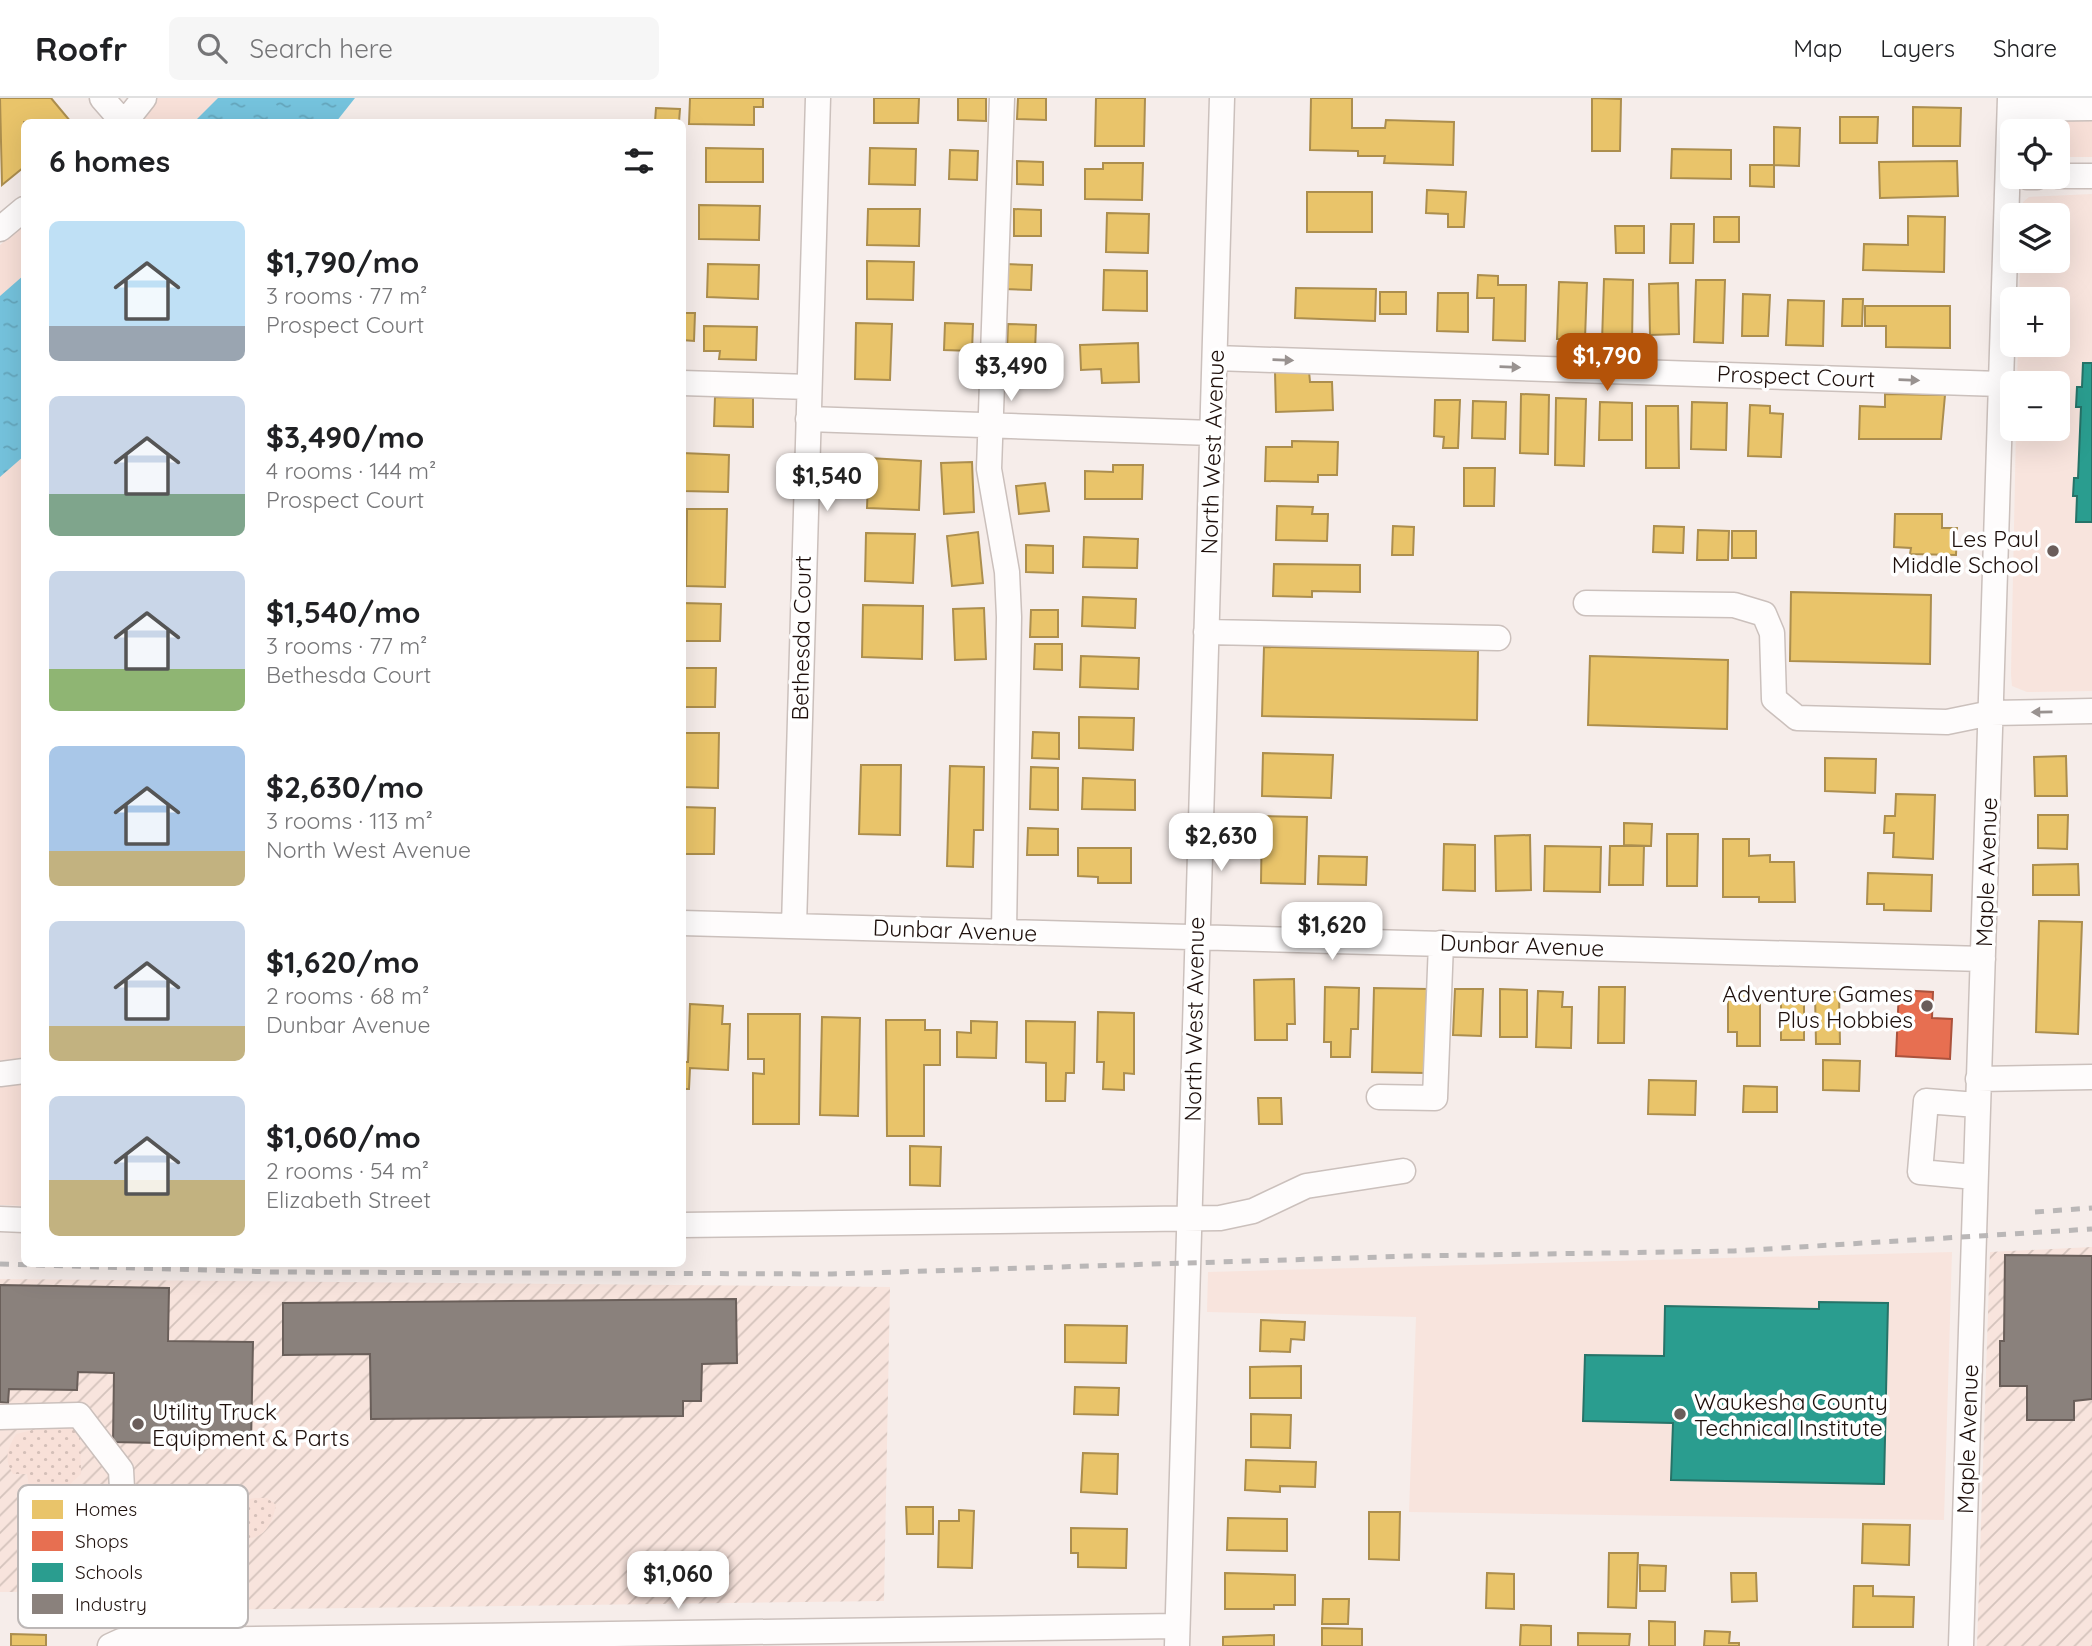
<!DOCTYPE html>
<html lang="en">
<head>
<meta charset="utf-8">
<style>
  :root { --surface:#fff; --page:#f6f6f6; --text:#202124; --muted:#757577; --line:#e0e0e0; --accent:#b45309 }
  body { margin:0; font-family:Quicksand,sans-serif; background:var(--page); color:var(--text); height:100vh; display:flex; flex-direction:column; font-size:26px; white-space:nowrap }
  * { box-sizing:border-box; margin:0 }
  p { font-size:23px; color:var(--muted) }
  .icon { flex:none; width:38px; height:38px; fill:none; stroke:currentColor; stroke-width:2; stroke-linecap:round; stroke-linejoin:round }
  .map { position:relative; flex:1; overflow:hidden }
  .sheet { position:absolute; left:21px; top:21px; width:665px; height:1148px; display:flex; flex-direction:column; background:var(--surface); border-radius:10px; box-shadow:0 7px 28px #0002 }
  .sheet>* { flex:none }
  .controls { position:absolute; left:2000px; top:21px; display:grid; gap:14px }
  .controls a { display:grid; place-items:center; width:70px; height:70px; border-radius:10px; background:var(--surface); box-shadow:0 7px 28px #0002; font-size:35px }
  .price { position:absolute; translate:-50% -60px; padding:0 16px; border-radius:14px; background:#fff; color:#222; font-size:23px; line-height:46px; filter:drop-shadow(0 2px 4px #0008) }
  .price::after { content:''; position:absolute; left:50%; top:42px; width:21px; height:16px; margin-left:-10px; background:inherit; clip-path:polygon(0 0,100% 0,50% 100%) }
  .price.on { background:var(--accent); color:#fff }
  ul { padding:0; list-style:none }
  li { display:flex; align-items:center; gap:21px; height:175px; padding:0 28px }
  li span { display:grid; place-items:center; flex:none; width:196px; height:140px; border-radius:10px; color:#555 }
  li>.icon { margin-inline-start:auto }
  span .icon { width:84px; height:84px; fill:#fffc; stroke-width:1 }
  li b { font-size:30px }
  h2 { display:flex; justify-content:space-between; align-items:center; height:84px; padding:0 28px; font-size:30px }
  header { display:flex; align-items:center; gap:42px; box-sizing:border-box; height:98px; padding:0 35px; background:var(--surface); border-bottom:2px solid var(--line) }
  header strong { font-size:33px }
  nav { display:flex; gap:38px; margin-inline-start:auto; font-size:24px }
  .search { width:490px; height:63px; background:var(--page); display:flex; align-items:center; gap:18px; box-sizing:border-box; padding:0 24px; border-radius:10px; color:var(--muted); font-size:26px }
  .map>svg:first-child { display:block }
</style>
</head>
<body>
<header>
<strong>Roofr</strong>
<div class="search"><svg class="icon" aria-label="search" viewBox="0 0 24 24"><circle cx="10" cy="10" r="6"/><path d="M15 15l6 6"/></svg>Search here</div>
<nav><a>Map</a><a>Layers</a><a>Share</a></nav>
</header>
<div class="map">
<svg width="2092" height="1548" viewBox="0 0 2092 1548">
  <defs>
    <pattern id="industrial-furrows" width="10" height="10" patternUnits="userSpaceOnUse" patternTransform="scale(1.75)"><rect width="10" height="10" fill="#f8e4dd"/><path d="M-1 1l2-2M0 10L10 0M9 11l2-2" fill="none" stroke="#d4c3bc"/></pattern>
    <pattern id="grass-dots" width="8" height="8" patternUnits="userSpaceOnUse" patternTransform="scale(1.75)"><rect width="8" height="8" fill="#f8e0d8"/><path d="M2 2h.1M6 6h.1" fill="none" stroke="#d4bfb8" stroke-width="1.8" stroke-linecap="round"/></pattern>
    <pattern id="water-ripples" width="26" height="14" patternUnits="userSpaceOnUse" patternTransform="scale(1.75)"><rect width="26" height="14" fill="#75c3dd"/><path d="M2 4q2-2 4 0t4 0M15 11q2-2 4 0t4 0" fill="none" stroke="#65a6bc"/></pattern>
  </defs>
  <rect width="100%" height="100%" fill="#f6edea"/>
  <!-- industrial -->
  <path fill="url(#industrial-furrows)" d="M2092 1149V1548H1977L1990 1154Z
    M0 1181 890 1189 884 1503 130 1513 80 1516 73 1494H0Z"/>
  <!-- built -->
  <path fill="#f8e4dd" d="M2092 96V593L2027 594 2012 588 2011 576 2016 331H2058V285H2017L2018 247H2058V201H2019L2020 163H2058V117H2021L2023 104 2029 99Z
    M1952 1154 1944 1422 1409 1414 1416 1219 1207 1214 1208 1174Z"/>
  <!-- grass -->
  <path fill="url(#grass-dots)" d="M67 1324 80 1336 81 1376 68 1388H29L27 1376H13C3 1361 8 1350 16 1336Z
    M255 1400H267L276 1407C273 1422 266 1441 247 1440L219 1420C220 1402 240 1403 255 1400Z"/>
  <!-- park -->
  <path fill="#f8e0d8" d="M155 0H309L329 24H138Z
    M2024 0H2092V59H2058V33H2024Z
    M24 126V1108L0 1107V147Z"/>
  <!-- water -->
  <path fill="url(#water-ripples)" d="M218 0H355L336 24H194Z
    M24 177V358L0 379V198Z"/>
  <!-- homes -->
  <path fill="#e9c46a" stroke="#ac8e4e" stroke-width="2" d="M0 0H51L71 24H24V69L2 87Z
    M690 0H763V9H754V27L689 26Z
    M874 0H919L918 25H874Z
    M958 0H986V23L958 22Z
    M1018 0H1046V22L1017 21Z
    M1096 0H1145L1144 48H1095Z
    M1311 0H1352V30H1385L1386 22 1454 24 1453 67 1384 65 1385 58H1358V53L1310 52Z
    M1592 0 1621 1 1620 53H1592Z
    M1913 9 1961 10 1960 48H1913Z
    M656 10 680 11 679 24H655Z
    M1840 19H1878L1877 45H1840Z
    M1774 29 1800 30 1799 68 1774 67Z
    M706 50 763 51V84H706Z
    M870 50 916 51 915 87 869 86Z
    M1672 51 1731 52V81L1671 80Z
    M950 52 978 53 977 82 949 81Z
    M1017 63 1043 64V87L1017 86Z
    M1957 63 1958 98 1880 100 1879 64Z
    M1103 65H1143L1142 102 1085 101V71H1103Z
    M1750 67H1774V89L1750 88Z
    M1427 92 1466 94 1464 129H1448V116L1426 115Z
    M1307 94H1372V134H1307Z
    M699 107 760 108 759 142 699 141Z
    M868 111H920L919 148 867 147Z
    M1014 111 1041 112V138H1014Z
    M1107 115 1149 116 1148 155 1106 154Z
    M1908 118 1945 119 1944 174 1863 172 1864 146 1908 147Z
    M1714 119H1739V144H1714Z
    M1671 126H1694L1693 165H1670Z
    M1615 128H1644V155H1616Z
    M867 163 914 164 913 202 867 201Z
    M708 166 759 167 758 201 707 199Z
    M1005 166 1032 167 1031 192 1004 191Z
    M1104 172 1147 173V213L1103 212Z
    M1478 177 1498 178V187H1526L1525 243 1493 242 1494 200H1477Z
    M1604 181 1633 182 1632 245 1602 244Z
    M1696 182H1725L1723 245 1694 244Z
    M1559 184 1587 185 1585 241H1557Z
    M1678 185 1679 236 1650 237 1649 186Z
    M1296 190 1376 191 1375 223 1295 220Z
    M1380 194H1406V216H1380Z
    M1438 195H1468V234L1437 233Z
    M1743 196 1770 197 1768 238H1742Z
    M1843 201H1863L1862 228H1842Z
    M1788 202 1824 203 1823 248 1786 247Z
    M1865 208H1950V250L1886 249V228H1865Z
    M682 215H695L694 243 682 242Z
    M856 225 892 226 890 282 855 281Z
    M945 225 973 226 972 253 944 252Z
    M1008 226 1036 227 1035 253H1007Z
    M704 228 757 229 756 262 719 261 720 253H704Z
    M1138 245 1139 284 1102 285 1101 271 1081 272 1080 247Z
    M1309 273 1310 284H1332L1333 312 1276 314 1275 274Z
    M1521 296 1549 297 1548 356 1520 355Z
    M1885 296 1945 297 1941 341H1859L1860 308 1885 309Z
    M715 299 753 300V329L714 328Z
    M1556 300 1586 301 1584 368 1555 367Z
    M1435 302H1460L1458 350H1443L1444 339 1434 338Z
    M1473 303 1506 304 1505 341 1472 340Z
    M1600 304 1632 305V342H1599Z
    M1692 304 1727 305 1726 352 1691 351Z
    M1750 307 1770 308V315L1783 316 1781 359 1748 358Z
    M1646 308H1678L1679 370H1646Z
    M1292 343 1338 344 1337 377H1318V384L1265 383 1266 349H1292Z
    M682 355 729 357 728 394 682 393Z
    M869 360 921 363 919 412 867 410Z
    M972 364 974 414 944 416 941 365Z
    M1113 367H1143L1142 401H1085V373L1113 374Z
    M1464 370H1495L1494 408H1464Z
    M1045 385 1049 413 1019 416 1016 388Z
    M1277 408 1313 409 1312 416H1328L1327 443 1276 442Z
    M687 411H727L725 489 686 488Z
    M1895 416H1942V430H1957L1956 457 1910 456 1911 450 1894 449Z
    M1393 428 1414 429 1413 457H1392Z
    M1654 428 1684 429 1683 455 1653 454Z
    M1698 432 1729 433 1728 462H1697Z
    M1732 433H1756V460H1732Z
    M978 434 983 485 952 488 947 438Z
    M866 435 915 436 913 485 865 483Z
    M1084 439 1138 441 1137 470 1083 469Z
    M1026 447 1053 448V475L1026 474Z
    M1274 466 1360 467V494L1312 493V499L1273 498Z
    M1791 494 1931 497 1930 566 1790 563Z
    M1083 499 1136 501 1135 530 1082 528Z
    M682 505 721 506 720 543H682Z
    M863 507 923 508 922 561 862 559Z
    M984 510 986 561 955 562 953 511Z
    M1031 512H1058V539H1030Z
    M1035 546H1062V572L1034 571Z
    M1264 549 1478 553 1477 622 1262 618Z
    M1081 558 1139 560 1138 591 1080 589Z
    M1590 558 1728 562 1727 631 1588 627Z
    M682 570H716L715 609H682Z
    M1079 619 1134 620 1133 652 1079 650Z
    M1033 634 1059 635V661L1032 660Z
    M682 635H719L718 690 682 689Z
    M1263 655 1333 657 1331 700 1262 698Z
    M2066 658 2067 698H2035L2034 659Z
    M1825 660 1876 661 1875 695 1825 693Z
    M861 667H901L900 737 859 736Z
    M950 668 984 669 983 732H974L973 769 947 768Z
    M1031 669 1058 670V712L1030 711Z
    M1083 680 1135 682V712L1082 711Z
    M1896 696 1935 697 1933 761 1893 759 1894 735H1884L1885 718H1895Z
    M682 709 715 710 714 756H682Z
    M2038 717H2068L2067 751 2038 750Z
    M1262 718 1307 719 1305 786 1261 785Z
    M1624 725 1652 726 1651 748 1624 747Z
    M1028 730 1058 731V757H1027Z
    M1667 736H1698L1697 788H1667Z
    M1530 737 1531 792 1496 793 1495 738Z
    M1723 741H1749V758L1770 757V764H1794L1795 804H1759V799H1723Z
    M1444 746 1475 747V793L1443 792Z
    M1545 748 1601 749 1600 794 1544 793Z
    M1610 748H1644L1643 787H1609Z
    M1078 750H1131V785H1098V779L1078 778Z
    M1319 758 1367 759 1366 787 1318 786Z
    M2078 766 2079 797H2033V767Z
    M1868 775 1932 777 1931 813 1884 812V806H1867Z
    M2039 823 2082 824 2078 936 2036 934Z
    M1294 881 1295 926H1287V942H1255L1254 882Z
    M1325 889 1359 890 1358 931H1351L1350 959H1331V944H1324Z
    M1599 889H1625L1624 945H1598Z
    M1374 890 1427 891 1425 975 1372 974Z
    M1455 891H1483L1481 938 1453 937Z
    M1500 891 1527 892V939H1500Z
    M1538 893 1563 894 1562 909H1572L1571 950 1536 949Z
    M1728 893H1760V948H1737V934H1728Z
    M1781 893H1804V942H1781Z
    M1815 894H1839L1840 946H1816Z
    M690 906 723 908 722 926H730L728 972 690 970 689 991H682V964H688Z
    M1098 914 1134 915V976L1124 975V992L1103 991 1104 964H1097Z
    M748 916H800L799 1026H753V975L764 976V961H748Z
    M822 919 860 920 858 1018 820 1017Z
    M886 922H925V932H940V967H924V1038H887Z
    M971 923 997 924 996 960 957 959V934L971 935Z
    M1026 923 1075 924 1074 975H1066L1065 1003H1046V965L1026 964Z
    M1823 962 1860 963 1859 993 1823 992Z
    M1649 982 1696 983 1695 1017 1648 1016Z
    M1744 988 1777 989V1014H1743Z
    M1258 1000H1281L1282 1026H1259Z
    M910 1048 941 1049 940 1088 910 1087Z
    M1261 1222 1305 1224 1304 1242 1291 1241 1290 1254 1260 1253Z
    M1065 1227 1127 1228 1126 1265 1065 1264Z
    M1301 1268V1300H1250V1269Z
    M1075 1289 1119 1290 1118 1317 1074 1316Z
    M1251 1316 1291 1317 1290 1350 1251 1349Z
    M1083 1355 1118 1356 1117 1396 1081 1394Z
    M1246 1362 1316 1364 1315 1389 1280 1388V1394L1245 1392Z
    M906 1409H933V1436H907Z
    M959 1412 974 1413 972 1470 938 1469 939 1423H959Z
    M1369 1414H1400L1399 1462 1369 1461Z
    M1228 1420 1287 1421V1453L1227 1452Z
    M1863 1426 1910 1427 1909 1467 1862 1465Z
    M1071 1430 1127 1431 1126 1470 1078 1469V1455H1071Z
    M1609 1455H1638L1636 1510 1608 1509Z
    M1640 1467 1666 1468 1665 1493H1640Z
    M1225 1475 1295 1477V1507H1274V1511H1225Z
    M1487 1475 1514 1476V1511L1486 1510Z
    M1731 1475H1756L1757 1503 1732 1504Z
    M1854 1488H1873V1498L1914 1499 1913 1529H1853Z
    M1323 1501H1349L1348 1526H1322Z
    M1649 1523 1675 1524V1548H1649Z
    M1521 1527 1551 1528V1548H1520Z
    M1322 1530 1362 1531V1548H1322Z
    M1705 1533 1730 1534 1729 1545H1739V1548H1704Z
    M1578 1535 1630 1536 1629 1548H1578Z
    M11 1536 46 1537V1548H11Z
    M1274 1537V1548H1223V1539Z"/>
  <!-- shops -->
  <path fill="#e76f51" stroke="#ab523c" stroke-width="2" d="M1899 892 1933 894 1932 920 1952 921 1950 961 1896 958Z"/>
  <!-- schools -->
  <path fill="#2a9d8f" stroke="#267368" stroke-width="2" d="M2083 265H2092V424H2076L2077 398H2073L2074 380H2078L2081 309H2076L2077 289H2082Z
    M1819 1204 1888 1205 1884 1386 1671 1382 1673 1325 1583 1323 1585 1257 1664 1258 1665 1208 1819 1211Z"/>
  <!-- industry -->
  <path fill="#8a817c" stroke="#6a5f5a" stroke-width="2" d="M2005 1157 2092 1158V1301L2074 1303V1322H2027V1288H2000V1243H2004Z
    M0 1187 169 1190 168 1243 253 1244 251 1347 113 1344 114 1275 78 1274 77 1292 9 1291 8 1305 0 1304Z
    M736 1201 737 1265 702 1266 701 1303H683V1318L371 1321 370 1256 283 1257V1205Z"/>
  <g fill="none" stroke-linecap="round" stroke-linejoin="round">
    <defs>
      <path id="minor" d="M102 0 123 24
        M1002 0 989 371 1007 474 1009 519 1004 834
        M2010 11 2092 10
        M125 24 144 0
        M2058 78H2092
        M2027 79H2037
        M0 131 24 111
        M1215 260 2000 286
        M682 285 809 289
        M808 321 1212 335
        M1586 505 1734 507 1764 516 1772 535 1774 601 1797 620 1947 624 1991 615 2092 613
        M1206 534 1498 540
        M682 825 1983 861
        M794 828 818 0
        M0 976 24 973
        M1978 981 2092 979
        M1379 999 1435 1000 1441 845
        M1975 1079 1920 1074 1926 1003 1977 1007
        M0 1121 24 1122
        M682 1127 1220 1120 1253 1113 1306 1088 1403 1073
        M0 1319 79 1317 121 1372 123 1409
        M110 1548 121 1543 1177 1528
        M1177 1548 1222 0
        M1961 1548 2010 0"/>
    </defs>
    <!-- minor casing -->
    <use href="#minor" stroke="#cbc0bc" stroke-width="27"/>
    <!-- minor -->
    <use href="#minor" stroke="#fefcfc" stroke-width="24"/>
    <!-- rail -->
    <path stroke="#bab7b7" stroke-width="5" stroke-dasharray="9 9" stroke-linecap="butt" d="M2035 1114 2092 1110
      M0 1166 274 1174 832 1176 1413 1158 1734 1153 2092 1131"/>
  </g>
  <!-- one-way arrows -->
  <defs><path id="oneway-solid" d="M-6-.8H1V-3.2L6.5 0L1 3.2V.8H-6Z" transform="scale(1.75)"/></defs>
  <g fill="#999290">
    <use href="#oneway-solid" transform="translate(1283 262) rotate(2)"/>
    <use href="#oneway-solid" transform="translate(1510 269) rotate(2)"/>
    <use href="#oneway-solid" transform="translate(1909 282) rotate(2)"/>
    <use href="#oneway-solid" transform="translate(2042 614) rotate(179)"/>
  </g>
  <!-- markers -->
  <g fill="#6a5d5a" stroke="#fff" stroke-width="2.5">
    <circle cx="2053" cy="453" r="7"/>
    <circle cx="1927" cy="908" r="7"/>
    <circle cx="1680" cy="1316" r="7"/>
    <circle cx="138" cy="1326" r="7"/>
  </g>
  <g text-anchor="middle" dominant-baseline="central" stroke-width="7" stroke-linejoin="round" paint-order="stroke">
    <!-- street labels -->
    <g font-size="23" fill="#1e100c" stroke="#fff">
      <text transform="translate(1796 278) rotate(2)">Prospect Court</text>
      <text transform="translate(1212 354) rotate(-88)">North West Avenue</text>
      <text transform="translate(801 540) rotate(-89)">Bethesda Court</text>
      <text transform="translate(1986 774) rotate(-88)">Maple Avenue</text>
      <text transform="translate(955 832) rotate(2)">Dunbar Avenue</text>
      <text transform="translate(1522 847) rotate(2)">Dunbar Avenue</text>
      <text transform="translate(1194 921) rotate(-89)">North West Avenue</text>
      <text transform="translate(1967 1341) rotate(-88)">Maple Avenue</text>
    </g>
    <!-- poi labels -->
    <g font-size="23" fill="#1e100c" stroke="#fff" text-anchor="end">
      <text x="2039" y="440">Les Paul<tspan x="2039" dy="26">Middle School</tspan></text>
      <text x="1913" y="895">Adventure Games<tspan x="1913" dy="26">Plus Hobbies</tspan></text>
      <text x="1694" y="1303" text-anchor="start">Waukesha County<tspan x="1694" dy="26">Technical Institute</tspan></text>
      <text x="152" y="1313" text-anchor="start">Utility Truck<tspan x="152" dy="26">Equipment &amp; Parts</tspan></text>
    </g>
  </g>
  <!-- legend -->
  <rect x="18" y="1387" width="230" height="143" rx="10" fill="#fff" stroke="#bcb7b6" stroke-width="2"/>
  <rect x="32" y="1402" width="31" height="19" fill="#e9c46a"/>
  <rect x="32" y="1433" width="31" height="20" fill="#e76f51"/>
  <rect x="32" y="1465" width="31" height="19" fill="#2a9d8f"/>
  <rect x="32" y="1496" width="31" height="20" fill="#8a817c"/>
  <g font-size="19" fill="#1e100c">
    <text x="75" y="1418">Homes</text>
    <text x="75" y="1450">Shops</text>
    <text x="75" y="1481">Schools</text>
    <text x="75" y="1513">Industry</text>
  </g>
</svg>
<div class="controls">
<a><svg class="icon" aria-label="locate" viewBox="0 0 24 24"><circle cx="12" cy="12" r="6"/><path d="M12 2v4M12 18v4M2 12h4M18 12h4"/></svg></a>
<a><svg class="icon" aria-label="layers" viewBox="0 0 24 24"><path d="M12 4l9 5-9 5-9-5zM3 14l9 5 9-5"/></svg></a>
<a>+</a>
<a>−</a>
</div>
<b class="price on" style="left:1607px;top:295px">$1,790</b>
<b class="price" style="left:1011px;top:305px">$3,490</b>
<b class="price" style="left:827px;top:415px">$1,540</b>
<b class="price" style="left:1221px;top:775px">$2,630</b>
<b class="price" style="left:1332px;top:864px">$1,620</b>
<b class="price" style="left:678px;top:1513px">$1,060</b>
<section class="sheet">
<h2>6 homes<svg class="icon" aria-label="filters" viewBox="0 0 24 24"><path d="M4 7h16M4 17h16"/><circle cx="9" cy="7" r="2"/><circle cx="15" cy="17" r="2"/></svg></h2>
<ul>
<li><span style="background:linear-gradient(#bfe0f5 75%,#9aa5b1 0)"><svg class="icon" aria-label="home" viewBox="0 0 24 24"><path d="M3 11l9-7 9 7M6 9v11h12V9"/></svg></span><div><b>$1,790/mo</b><p>3 rooms · 77 m²</p><p>Prospect Court</p></div></li>
<li><span style="background:linear-gradient(#c9d6e8 70%,#7fa58c 0)"><svg class="icon" aria-label="home" viewBox="0 0 24 24"><path d="M3 11l9-7 9 7M6 9v11h12V9"/></svg></span><div><b>$3,490/mo</b><p>4 rooms · 144 m²</p><p>Prospect Court</p></div></li>
<li><span style="background:linear-gradient(#c9d6e8 70%,#8fb573 0)"><svg class="icon" aria-label="home" viewBox="0 0 24 24"><path d="M3 11l9-7 9 7M6 9v11h12V9"/></svg></span><div><b>$1,540/mo</b><p>3 rooms · 77 m²</p><p>Bethesda Court</p></div></li>
<li><span style="background:linear-gradient(#a9c7e8 75%,#c2b280 0)"><svg class="icon" aria-label="home" viewBox="0 0 24 24"><path d="M3 11l9-7 9 7M6 9v11h12V9"/></svg></span><div><b>$2,630/mo</b><p>3 rooms · 113 m²</p><p>North West Avenue</p></div></li>
<li><span style="background:linear-gradient(#c9d6e8 75%,#c2b280 0)"><svg class="icon" aria-label="home" viewBox="0 0 24 24"><path d="M3 11l9-7 9 7M6 9v11h12V9"/></svg></span><div><b>$1,620/mo</b><p>2 rooms · 68 m²</p><p>Dunbar Avenue</p></div></li>
<li><span style="background:linear-gradient(#c9d6e8 60%,#c2b280 0)"><svg class="icon" aria-label="home" viewBox="0 0 24 24"><path d="M3 11l9-7 9 7M6 9v11h12V9"/></svg></span><div><b>$1,060/mo</b><p>2 rooms · 54 m²</p><p>Elizabeth Street</p></div></li>
</ul>
</section>
</div>
</body>
</html>
